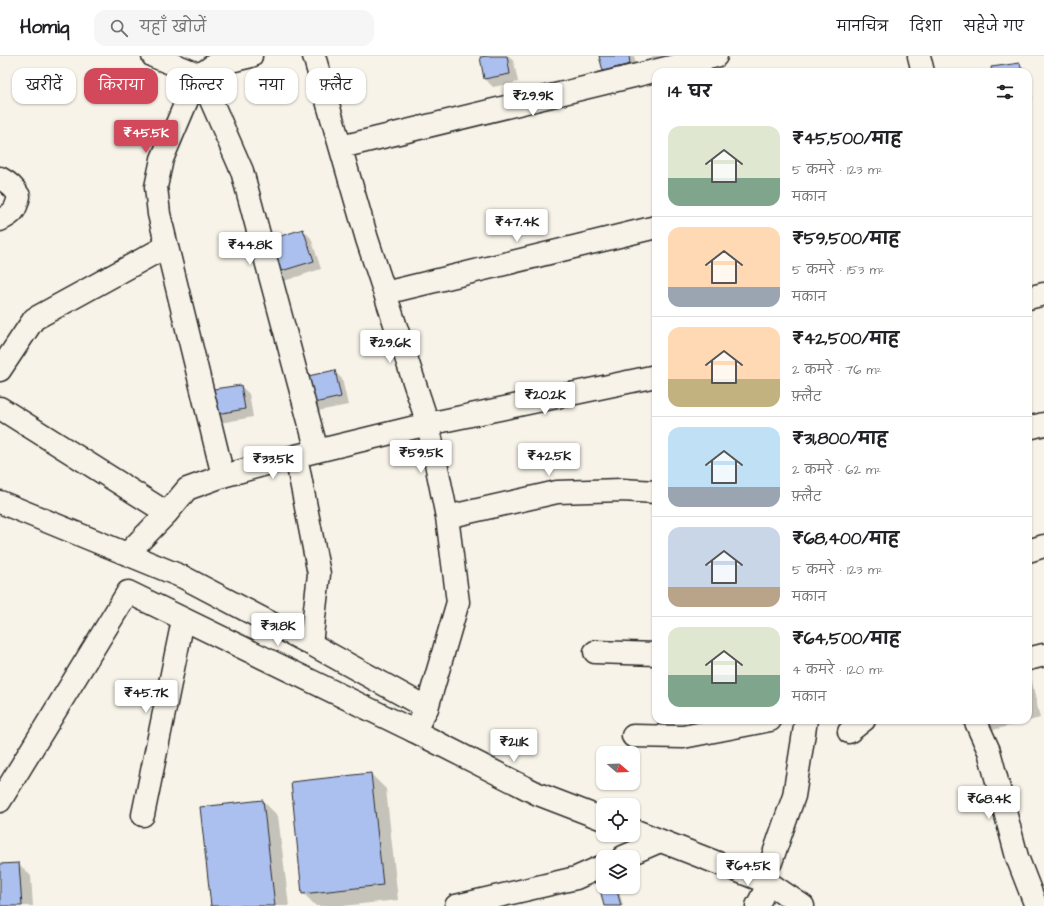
<!DOCTYPE html>
<html lang="hi">
<head>
<meta charset="utf-8">
<style>
  :root { --surface:#fff; --page:#f6f6f6; --text:#202124; --muted:#757577; --line:#e0e0e0; --accent:#d1495b }
  body { margin:0; font-family:"Architects Daughter","Playpen Sans Deva",sans-serif; background:var(--page); color:var(--text); height:100vh; display:flex; flex-direction:column; font-size:15px; white-space:nowrap }
  * { box-sizing:border-box; margin:0 }
  p { font-size:13px; color:var(--muted) }
  .icon { flex:none; width:22px; height:22px; fill:none; stroke:currentColor; stroke-width:2; stroke-linecap:round; stroke-linejoin:round }
  .map { position:relative; flex:1; overflow:hidden }
  .sheet { position:absolute; left:652px; top:12px; width:380px; height:656px; display:flex; flex-direction:column; background:var(--surface); border-radius:12px; box-shadow:0 1px 3px #0004 }
  .sheet>* { flex:none }
  .banner { position:absolute; left:12px; top:12px; width:380px; height:36px; display:flex; gap:8px }
  .needle { width:26px; rotate:109deg }
  .fabs { position:absolute; left:596px; top:690px; display:grid; gap:8px }
  .fabs a { display:grid; place-items:center; width:44px; height:44px; border-radius:8px; background:var(--surface); box-shadow:0 1px 3px #0004; font-size:20px }
  .price { position:absolute; translate:-50% -34px; padding:0 9px; border-radius:4px; background:#fff; color:#222; font-size:13px; line-height:26px; filter:drop-shadow(0 1px 2px #0008) }
  .price::after { content:''; position:absolute; left:50%; top:24px; width:12px; height:9px; margin-left:-6px; background:inherit; clip-path:polygon(0 0,100% 0,50% 100%) }
  .price.current { background:var(--accent); color:#fff }
  ul { padding:0; list-style:none }
  li { display:flex; align-items:center; gap:12px; height:100px; padding:0 16px }
  li+li { border-top:1px solid var(--line) }
  li span { display:grid; place-items:center; flex:none; width:112px; height:80px; border-radius:12px; color:#555 }
  li>.icon { margin-inline-start:auto }
  span .icon { width:48px; height:48px; fill:#fffc; stroke-width:1 }
  li b { font-size:17px }
  h2 { display:flex; justify-content:space-between; align-items:center; height:48px; padding:0 16px; font-size:17px }
  .pill { padding:0 14px; border-radius:12px; background:var(--surface); box-shadow:0 1px 3px #0004; font-size:14px; line-height:36px }
  .pill.current { background:var(--accent); color:#fff }
  header { display:flex; align-items:center; gap:24px; box-sizing:border-box; height:56px; padding:0 20px; background:var(--surface); border-bottom:1px solid var(--line) }
  header strong { font-size:19px }
  nav { display:flex; gap:22px; margin-inline-start:auto; font-size:14px }
  .search { width:280px; height:36px; background:var(--page); display:flex; align-items:center; gap:10px; box-sizing:border-box; padding:0 14px; border-radius:12px; color:var(--muted); font-size:15px }
  .map>svg:first-child { display:block }
</style>
</head>
<body>
<header>
<strong>Homiq</strong>
<div class="search"><svg class="icon" aria-label="search" viewBox="0 0 24 24"><circle cx="10" cy="10" r="6"/><path d="M15 15l6 6"/></svg>यहाँ खोजें</div>
<nav><a>मानचित्र</a><a>दिशा</a><a>सहेजे गए</a></nav>
</header>
<div class="map">
<svg width="1044" height="850" viewBox="0 0 1044 850">
  <rect width="100%" height="100%" fill="#f7f3e8"/>
  <filter id="ink" filterUnits="userSpaceOnUse"><feTurbulence type="fractalNoise" baseFrequency=".025" numOctaves="2"/><feDisplacementMap in="SourceGraphic" scale="8" xChannelSelector="R" yChannelSelector="G"/><feConvolveMatrix kernelMatrix="1 2 1 2 8 2 1 2 1" color-interpolation-filters="sRGB"/></filter>
  <g filter="url(#ink)">
    <!-- shadow -->
    <path fill="#0003" d="M494 0H509L514 6 518 26 493 31 485 23Z
      M600 0H634L638 15 612 22 604 14Z
      M651 0H694L658 7Z
      M1020 8 1028 15 1033 44 1028 45V16H993Z
      M303 174 311 182 321 213 284 225 276 217Z
      M334 315 342 323 348 349 318 355 310 347Z
      M241 330 249 338 253 361 220 367 212 359Z
      M1028 619 1031 622 1040 662 993 674 983 664H1028Z
      M371 718 386 733 398 844 343 850H316L303 837Z
      M263 745 278 760 289 850H212Z
      M19 808 31 820 33 850H0V809Z
      M612 831H616L619 834 623 850H605Z"/>
    <!-- building -->
    <path fill="#acc0ef" stroke="#2b2b2b" d="M488 0H507L510 18 484 23 480 1Z
      M599 0H629L630 8 603 15Z
      M1020 7 1022 16H992L991 11Z
      M303 173 314 205 275 217 265 185Z
      M335 314 341 341 310 348 304 321Z
      M241 329 245 353 211 359 207 334Z
      M371 717 383 829 302 838 291 726Z
      M263 744 275 850H211L200 751Z
      M19 807 22 850H0V808Z
      M608 831H616L621 850H604L600 833Z"/>
    <g fill="none" stroke-linecap="round" stroke-linejoin="round">
      <defs>
        <path id="street" d="M153 0 200 19 242 115 317 395
          M919 0 923 16
          M341 91 716 0
          M0 122C9 127 14 131 19 140 16 154 13 158 0 164
          M385 237 656 171
          M1028 242 1044 238
          M0 314 34 263 167 190
          M0 352 167 457
          M1028 372 1044 368
          M296 400 319 518 311 588
          M223 420 159 158 156 131 162 103 190 37 200 19 214 9 251 0
          M447 461 557 436 622 434 656 436
          M1028 495 1044 490
          M127 498 167 457 187 433 223 420 296 400 428 368 656 320
          M595 596 656 598
          M1028 603 1044 599
          M975 664 989 695 1017 801 1036 850
          M849 676 864 664
          M633 680 683 681 770 664
          M0 745 128 536 414 675 427 652 458 546 447 461 428 368 367 183 314 0
          M143 759 183 564
          M623 801 660 785
          M771 806 794 740 806 664
          M456 850 576 822 603 810
          M757 850 769 827"/>
        <path id="secondary" d="M0 446 183 521 311 588 427 652
          M414 675 538 738 603 763
          M633 774 769 827 803 850"/>
      </defs>
      <!-- street casing -->
      <use href="#street" stroke="#2b2b2b" stroke-width="25"/>
      <!-- secondary casing -->
      <use href="#secondary" stroke="#2b2b2b" stroke-width="25"/>
      <!-- street -->
      <use href="#street" stroke="#f7f3e8" stroke-width="22"/>
      <!-- secondary -->
      <use href="#secondary" stroke="#f7f3e8" stroke-width="22"/>
    </g>
  </g>
</svg>
<div class="fabs">
<a><svg class="needle" viewBox="-14 -14 28 28"><path d="M0-13l5 13h-10z" fill="#e53935"/><path d="M0 13l5-13h-10z" fill="#757577"/></svg></a>
<a><svg class="icon" aria-label="locate" viewBox="0 0 24 24"><circle cx="12" cy="12" r="6"/><path d="M12 2v4M12 18v4M2 12h4M18 12h4"/></svg></a>
<a><svg class="icon" aria-label="layers" viewBox="0 0 24 24"><path d="M12 4l9 5-9 5-9-5zM3 14l9 5 9-5"/></svg></a>
</div>
<b class="price" style="left:533px;top:61px">₹29.9K</b>
<b class="price current" style="left:146px;top:98px">₹45.5K</b>
<b class="price" style="left:517px;top:187px">₹47.4K</b>
<b class="price" style="left:250px;top:210px">₹44.8K</b>
<b class="price" style="left:390px;top:308px">₹29.6K</b>
<b class="price" style="left:545px;top:360px">₹20.2K</b>
<b class="price" style="left:421px;top:418px">₹59.5K</b>
<b class="price" style="left:549px;top:421px">₹42.5K</b>
<b class="price" style="left:273px;top:424px">₹33.5K</b>
<b class="price" style="left:278px;top:591px">₹31.8K</b>
<b class="price" style="left:146px;top:658px">₹45.7K</b>
<b class="price" style="left:514px;top:707px">₹21.1K</b>
<b class="price" style="left:989px;top:764px">₹68.4K</b>
<b class="price" style="left:748px;top:831px">₹64.5K</b>
<div class="banner">
<a class="pill">खरीदें</a>
<a class="pill current">किराया</a>
<a class="pill">फ़िल्टर</a>
<a class="pill">नया</a>
<a class="pill">फ़्लैट</a>
</div>
<section class="sheet">
<h2>14 घर<svg class="icon" aria-label="filters" viewBox="0 0 24 24"><path d="M4 7h16M4 17h16"/><circle cx="9" cy="7" r="2"/><circle cx="15" cy="17" r="2"/></svg></h2>
<ul>
<li><span style="background:linear-gradient(#dfe7d0 65%,#7fa58c 0)"><svg class="icon" aria-label="home" viewBox="0 0 24 24"><path d="M3 11l9-7 9 7M6 9v11h12V9"/></svg></span><div><b>₹45,500/माह</b><p>5 कमरे · 123 m²</p><p>मकान</p></div></li>
<li><span style="background:linear-gradient(#ffd9b3 75%,#9aa5b1 0)"><svg class="icon" aria-label="home" viewBox="0 0 24 24"><path d="M3 11l9-7 9 7M6 9v11h12V9"/></svg></span><div><b>₹59,500/माह</b><p>5 कमरे · 153 m²</p><p>मकान</p></div></li>
<li><span style="background:linear-gradient(#ffd9b3 65%,#c2b280 0)"><svg class="icon" aria-label="home" viewBox="0 0 24 24"><path d="M3 11l9-7 9 7M6 9v11h12V9"/></svg></span><div><b>₹42,500/माह</b><p>2 कमरे · 76 m²</p><p>फ़्लैट</p></div></li>
<li><span style="background:linear-gradient(#bfe0f5 75%,#9aa5b1 0)"><svg class="icon" aria-label="home" viewBox="0 0 24 24"><path d="M3 11l9-7 9 7M6 9v11h12V9"/></svg></span><div><b>₹31,800/माह</b><p>2 कमरे · 62 m²</p><p>फ़्लैट</p></div></li>
<li><span style="background:linear-gradient(#c9d6e8 75%,#b9a48a 0)"><svg class="icon" aria-label="home" viewBox="0 0 24 24"><path d="M3 11l9-7 9 7M6 9v11h12V9"/></svg></span><div><b>₹68,400/माह</b><p>5 कमरे · 123 m²</p><p>मकान</p></div></li>
<li><span style="background:linear-gradient(#dfe7d0 60%,#7fa58c 0)"><svg class="icon" aria-label="home" viewBox="0 0 24 24"><path d="M3 11l9-7 9 7M6 9v11h12V9"/></svg></span><div><b>₹64,500/माह</b><p>4 कमरे · 120 m²</p><p>मकान</p></div></li>
</ul>
</section>
</div>
</body>
</html>
